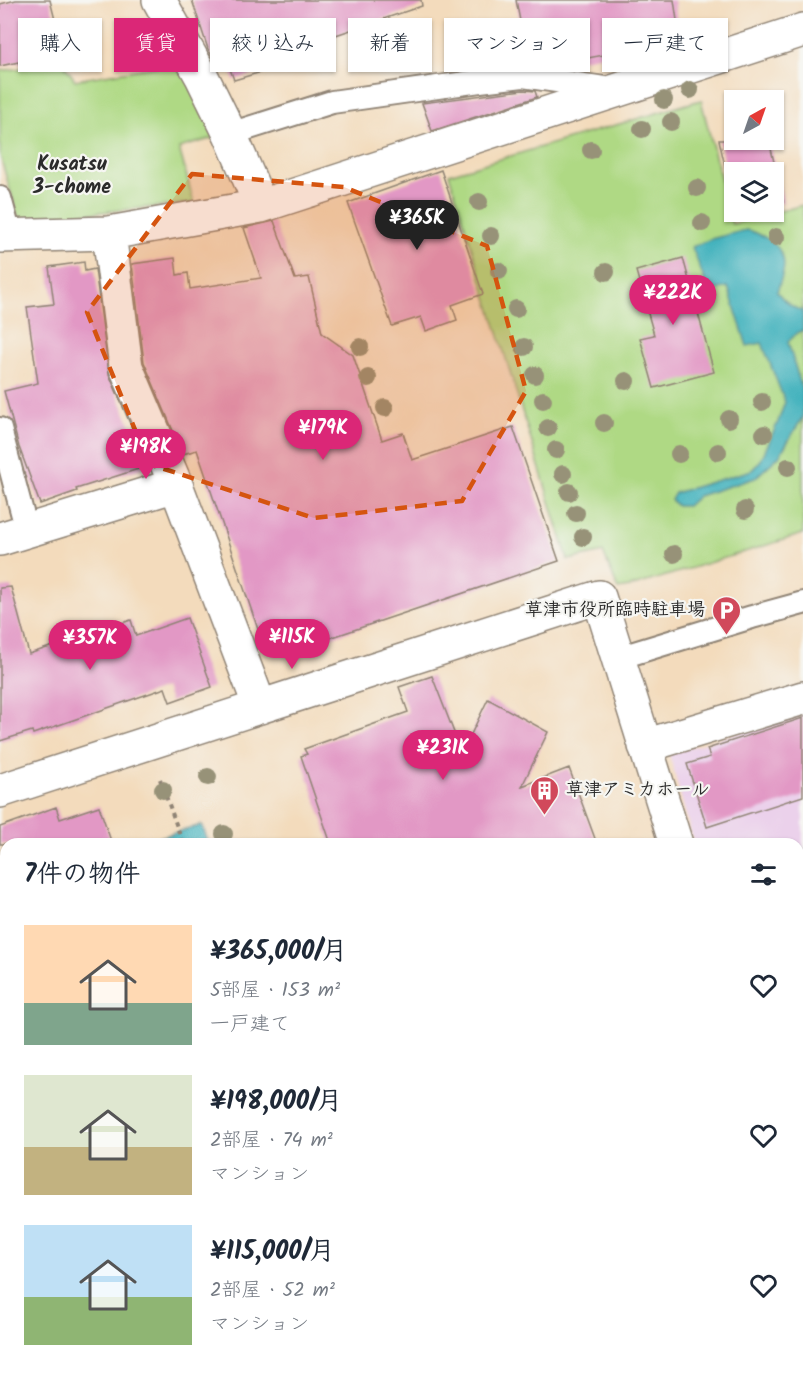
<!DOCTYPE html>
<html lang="ja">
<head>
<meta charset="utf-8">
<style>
  :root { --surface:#fff; --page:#f2f2f3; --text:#1f2937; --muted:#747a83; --accent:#db2777 }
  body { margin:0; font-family:Kalam,"Klee One",sans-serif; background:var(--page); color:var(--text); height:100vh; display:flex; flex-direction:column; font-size:22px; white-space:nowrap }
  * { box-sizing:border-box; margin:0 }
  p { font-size:20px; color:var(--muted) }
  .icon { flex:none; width:33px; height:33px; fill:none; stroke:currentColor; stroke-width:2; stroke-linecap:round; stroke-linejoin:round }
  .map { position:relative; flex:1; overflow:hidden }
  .drawer { position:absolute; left:0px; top:838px; width:804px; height:536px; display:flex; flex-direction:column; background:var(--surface); border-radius:18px 18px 0 0; box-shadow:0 2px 4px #0004 }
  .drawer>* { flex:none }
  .banner { position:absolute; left:18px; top:18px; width:768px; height:54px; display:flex; gap:12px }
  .needle { width:39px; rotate:40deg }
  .fabs { position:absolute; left:724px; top:90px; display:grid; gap:12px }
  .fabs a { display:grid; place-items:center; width:60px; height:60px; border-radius:0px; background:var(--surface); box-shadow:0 2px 4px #0004; font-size:30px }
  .price { position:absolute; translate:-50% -51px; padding:0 14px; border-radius:21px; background:var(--accent); color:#fff; font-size:20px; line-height:39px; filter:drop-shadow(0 2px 3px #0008) }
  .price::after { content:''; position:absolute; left:50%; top:36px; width:18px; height:14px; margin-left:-9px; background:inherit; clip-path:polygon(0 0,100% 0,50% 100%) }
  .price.active { background:#222; color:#fff }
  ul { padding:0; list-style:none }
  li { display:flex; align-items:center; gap:18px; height:150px; padding:0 24px }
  li span { display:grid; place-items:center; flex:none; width:168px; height:120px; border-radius:0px; color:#555 }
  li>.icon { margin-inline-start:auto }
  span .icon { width:72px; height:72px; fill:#fffc; stroke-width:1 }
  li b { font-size:26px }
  h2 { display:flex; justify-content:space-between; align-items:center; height:72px; padding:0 24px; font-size:26px }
  .chip { padding:0 21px; border-radius:0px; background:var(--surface); box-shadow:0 2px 4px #0004; font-size:21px; line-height:54px }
  .chip.active { background:var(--accent); color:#fff }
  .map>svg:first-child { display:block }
</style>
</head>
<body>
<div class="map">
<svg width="803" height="1373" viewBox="0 0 803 1373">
  <rect width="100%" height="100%" fill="#f6f6f2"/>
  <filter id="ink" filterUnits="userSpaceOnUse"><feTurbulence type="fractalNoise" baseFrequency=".0167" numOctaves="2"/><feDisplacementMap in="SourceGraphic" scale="12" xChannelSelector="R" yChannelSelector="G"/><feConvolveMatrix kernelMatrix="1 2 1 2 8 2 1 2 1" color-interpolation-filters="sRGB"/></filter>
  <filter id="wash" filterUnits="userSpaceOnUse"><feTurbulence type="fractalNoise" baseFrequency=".008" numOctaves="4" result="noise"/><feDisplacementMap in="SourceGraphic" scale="24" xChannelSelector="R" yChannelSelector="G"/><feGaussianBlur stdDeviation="1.35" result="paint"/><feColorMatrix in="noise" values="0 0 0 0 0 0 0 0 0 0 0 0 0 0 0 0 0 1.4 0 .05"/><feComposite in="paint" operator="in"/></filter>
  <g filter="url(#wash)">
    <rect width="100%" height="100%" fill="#f3dbbc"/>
    <!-- built -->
    <path fill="#ebd1eb" d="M803 713V1018L798 1020V844H694L669 754Z
      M803 1179V1373H257L256 1368H798V1181Z"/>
    <!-- green -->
    <path fill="#afd984" stroke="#6d8258" stroke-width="1.5" d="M63 63 75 80 166 65 189 75 217 137 179 148 194 203 19 220 0 156V71Z
      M701 100 732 224 803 205V534L630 587 618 589 603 552 568 560 449 174Z"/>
    <!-- water -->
    <path fill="#44b3be" stroke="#386f74" stroke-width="1.5" d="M746 230C760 233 779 243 783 258 786 269 780 281 777 292 784 301 792 308 803 311V330L797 333 788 342 803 393V417L779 456 755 478 698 496 687 506H677L671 500 675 493 752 470 761 460 778 422 785 402 762 343 747 346 728 287 709 292 692 247 711 239Z
      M202 825 209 844H136Z"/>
    <g id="blocks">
      <!-- building -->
      <path fill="#e298c5" d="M16 0H50L62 48 55 50 57 56 19 64V62L0 66V4Z
        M192 0H421L422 6 315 42 320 55 234 80 224 52 212 56 208 49Z
        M516 0H674L680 41 636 53 635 49 546 66 528 63Z
        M523 90 535 91 537 97 432 131 422 103Z
        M719 140H769L783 202 774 204V172H735V210Z
        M441 170 483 294 452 305 457 320 426 331 421 317 392 326 348 203Z
        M274 221 295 279 309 277 322 333 353 355 382 440 403 433 412 460 513 427 559 561 300 648 297 640 265 650 197 450 183 454 144 362 132 264 175 258 177 275 188 273 190 289 261 278 244 228Z
        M683 258 714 372 654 388 640 338 654 335 636 271Z
        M84 262 85 271 95 269 109 374 148 466 76 489 77 491 40 504 19 447 4 391 38 383 27 307 54 304 49 267Z
        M11 587 29 654 131 620 136 636 187 618 212 687 170 702 165 688 33 734 32 731 0 741V588Z
        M432 676 462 753 488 699 548 732 522 786 569 768 597 844H331L301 756 307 754 304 749 408 712 399 687Z
        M803 718V796L707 827 687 764 710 757 707 749Z
        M99 806 112 844H0V827L56 807 60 819Z"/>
    </g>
  </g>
  <g filter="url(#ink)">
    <use href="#blocks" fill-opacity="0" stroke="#8f8374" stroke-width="1.5"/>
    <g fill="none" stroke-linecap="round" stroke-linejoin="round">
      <defs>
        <path id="service" d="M230 134 332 102 480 81 523 76 611 89
          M0 198 10 235
          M0 429 27 531
          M618 658 752 617 803 603"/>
        <path id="minor" d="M159 0 202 77 230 134 261 206
          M109 233 126 367 176 485 260 707
          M0 236 109 233 261 206 803 30
          M0 539 176 485
          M645 746 803 698
          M0 791 599 597 676 844"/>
        <path id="tertiary" d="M798 1103 803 1101
          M0 1372 13 1368"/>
      </defs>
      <!-- service casing -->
      <use href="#service" stroke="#8f8374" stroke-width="26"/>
      <!-- minor casing -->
      <use href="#minor" stroke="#8f8374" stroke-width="36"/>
      <!-- tertiary casing -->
      <use href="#tertiary" stroke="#8f8374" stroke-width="36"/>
      <!-- path -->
      <path stroke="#8f8374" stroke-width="4" stroke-dasharray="4.5 4.5" stroke-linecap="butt" d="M160 779 183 844"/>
      <!-- service -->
      <use href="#service" stroke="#fff" stroke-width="22"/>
      <!-- minor -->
      <use href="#minor" stroke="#fff" stroke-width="33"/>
      <!-- tertiary -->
      <use href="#tertiary" stroke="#fff" stroke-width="33"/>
    </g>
    <!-- trees -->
    <g fill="#979278">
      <circle cx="690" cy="90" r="9"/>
      <circle cx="664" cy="100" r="9"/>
      <circle cx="671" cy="122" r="9"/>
      <circle cx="642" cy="129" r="9"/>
      <circle cx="591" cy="150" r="9"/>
      <circle cx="697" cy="188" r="9"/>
      <circle cx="479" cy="202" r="9"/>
      <circle cx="702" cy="223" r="9"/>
      <circle cx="491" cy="236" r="9"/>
      <circle cx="776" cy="237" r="9"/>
      <circle cx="499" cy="271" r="9"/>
      <circle cx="606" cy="272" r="9"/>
      <circle cx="516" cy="309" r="9"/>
      <circle cx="360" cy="347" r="9"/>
      <circle cx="524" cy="347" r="9"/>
      <circle cx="535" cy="375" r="9"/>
      <circle cx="368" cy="378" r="9"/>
      <circle cx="626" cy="381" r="9"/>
      <circle cx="543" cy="400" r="9"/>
      <circle cx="762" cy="402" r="9"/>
      <circle cx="385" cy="408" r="9"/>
      <circle cx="729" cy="419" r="9"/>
      <circle cx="604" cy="423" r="9"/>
      <circle cx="548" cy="428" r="9"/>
      <circle cx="764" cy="434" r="9"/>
      <circle cx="556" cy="450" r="9"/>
      <circle cx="718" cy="452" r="9"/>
      <circle cx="679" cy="454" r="9"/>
      <circle cx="788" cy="467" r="9"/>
      <circle cx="563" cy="474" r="9"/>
      <circle cx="569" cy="492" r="9"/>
      <circle cx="745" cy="510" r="9"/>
      <circle cx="576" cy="513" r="9"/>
      <circle cx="583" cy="537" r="9"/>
      <circle cx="674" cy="554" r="9"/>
      <circle cx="208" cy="777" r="9"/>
      <circle cx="163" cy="790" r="9"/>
      <circle cx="224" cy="834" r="9"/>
    </g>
  </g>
  <!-- marked area -->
  <path fill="#d5540f" fill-opacity="0.2" stroke="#d5540f" stroke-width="4.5" stroke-dasharray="12 8" stroke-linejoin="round" d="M192 174 344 187 487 246 526 391 462 501 314 518 149 464 87 312Z"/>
  <!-- icons -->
  <defs>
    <symbol id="parking-pin" viewBox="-11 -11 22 30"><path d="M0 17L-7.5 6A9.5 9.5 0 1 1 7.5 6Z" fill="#d1495b" stroke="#f6f6f2"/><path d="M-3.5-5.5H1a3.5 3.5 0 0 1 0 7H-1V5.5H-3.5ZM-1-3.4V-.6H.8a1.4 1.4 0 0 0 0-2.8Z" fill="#fff"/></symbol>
    <symbol id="building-pin" viewBox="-11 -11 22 30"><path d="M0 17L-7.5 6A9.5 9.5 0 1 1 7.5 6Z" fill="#d1495b" stroke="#f6f6f2"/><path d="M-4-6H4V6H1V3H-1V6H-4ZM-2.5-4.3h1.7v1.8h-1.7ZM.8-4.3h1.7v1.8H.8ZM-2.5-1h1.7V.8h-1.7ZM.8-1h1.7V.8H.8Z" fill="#fff"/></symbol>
  </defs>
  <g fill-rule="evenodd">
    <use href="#parking-pin" x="710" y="594" width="33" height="45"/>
    <use href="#building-pin" x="528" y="774" width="33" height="45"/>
  </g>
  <g text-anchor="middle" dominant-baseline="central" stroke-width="4.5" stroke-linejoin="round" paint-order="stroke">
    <!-- poi labels -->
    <g font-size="18" font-weight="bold" fill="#2b2b2b" stroke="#f6f6f2" text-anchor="end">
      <text x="705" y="610">草津市役所臨時駐車場</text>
      <text x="566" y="790" text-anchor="start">草津アミカホール</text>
    </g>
    <!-- neighbourhood labels -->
    <g font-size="20" font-weight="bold" fill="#2b2b2b" stroke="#f6f6f2">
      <text x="72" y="165">Kusatsu<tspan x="72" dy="23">3-chome</tspan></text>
    </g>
  </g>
</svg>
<div class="fabs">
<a><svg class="needle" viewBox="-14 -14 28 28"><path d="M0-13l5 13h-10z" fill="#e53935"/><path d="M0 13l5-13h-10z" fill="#747a83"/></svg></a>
<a><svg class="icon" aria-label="layers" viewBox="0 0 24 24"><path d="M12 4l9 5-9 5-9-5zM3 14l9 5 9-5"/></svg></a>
</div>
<b class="price active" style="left:417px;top:251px">¥365K</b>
<b class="price" style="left:673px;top:326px">¥222K</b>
<b class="price" style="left:323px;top:461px">¥179K</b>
<b class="price" style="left:146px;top:480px">¥198K</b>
<b class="price" style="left:292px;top:670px">¥115K</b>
<b class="price" style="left:90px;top:671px">¥357K</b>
<b class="price" style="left:443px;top:781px">¥231K</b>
<div class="banner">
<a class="chip">購入</a>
<a class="chip active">賃貸</a>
<a class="chip">絞り込み</a>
<a class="chip">新着</a>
<a class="chip">マンション</a>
<a class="chip">一戸建て</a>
</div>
<section class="drawer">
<h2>7件の物件<svg class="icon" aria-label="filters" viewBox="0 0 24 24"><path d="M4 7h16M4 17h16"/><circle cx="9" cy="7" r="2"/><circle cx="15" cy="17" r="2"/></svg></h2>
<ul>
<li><span style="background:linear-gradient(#ffd9b3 65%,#7fa58c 0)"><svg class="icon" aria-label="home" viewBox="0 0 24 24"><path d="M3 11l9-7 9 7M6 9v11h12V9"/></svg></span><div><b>¥365,000/月</b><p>5部屋 · 153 m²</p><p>一戸建て</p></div><svg class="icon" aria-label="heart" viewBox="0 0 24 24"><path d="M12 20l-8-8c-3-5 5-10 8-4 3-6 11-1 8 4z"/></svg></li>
<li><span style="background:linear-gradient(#dfe7d0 60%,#c2b280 0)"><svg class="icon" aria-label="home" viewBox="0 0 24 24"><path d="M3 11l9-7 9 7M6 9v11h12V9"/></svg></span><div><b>¥198,000/月</b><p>2部屋 · 74 m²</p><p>マンション</p></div><svg class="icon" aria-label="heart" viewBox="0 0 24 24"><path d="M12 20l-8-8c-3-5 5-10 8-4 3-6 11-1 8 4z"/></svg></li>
<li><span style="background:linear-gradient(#bfe0f5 60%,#8fb573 0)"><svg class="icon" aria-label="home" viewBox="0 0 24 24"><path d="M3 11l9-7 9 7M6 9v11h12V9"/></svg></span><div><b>¥115,000/月</b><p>2部屋 · 52 m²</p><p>マンション</p></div><svg class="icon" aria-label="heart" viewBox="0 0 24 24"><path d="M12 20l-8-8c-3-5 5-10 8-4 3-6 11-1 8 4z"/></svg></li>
</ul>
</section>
</div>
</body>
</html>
